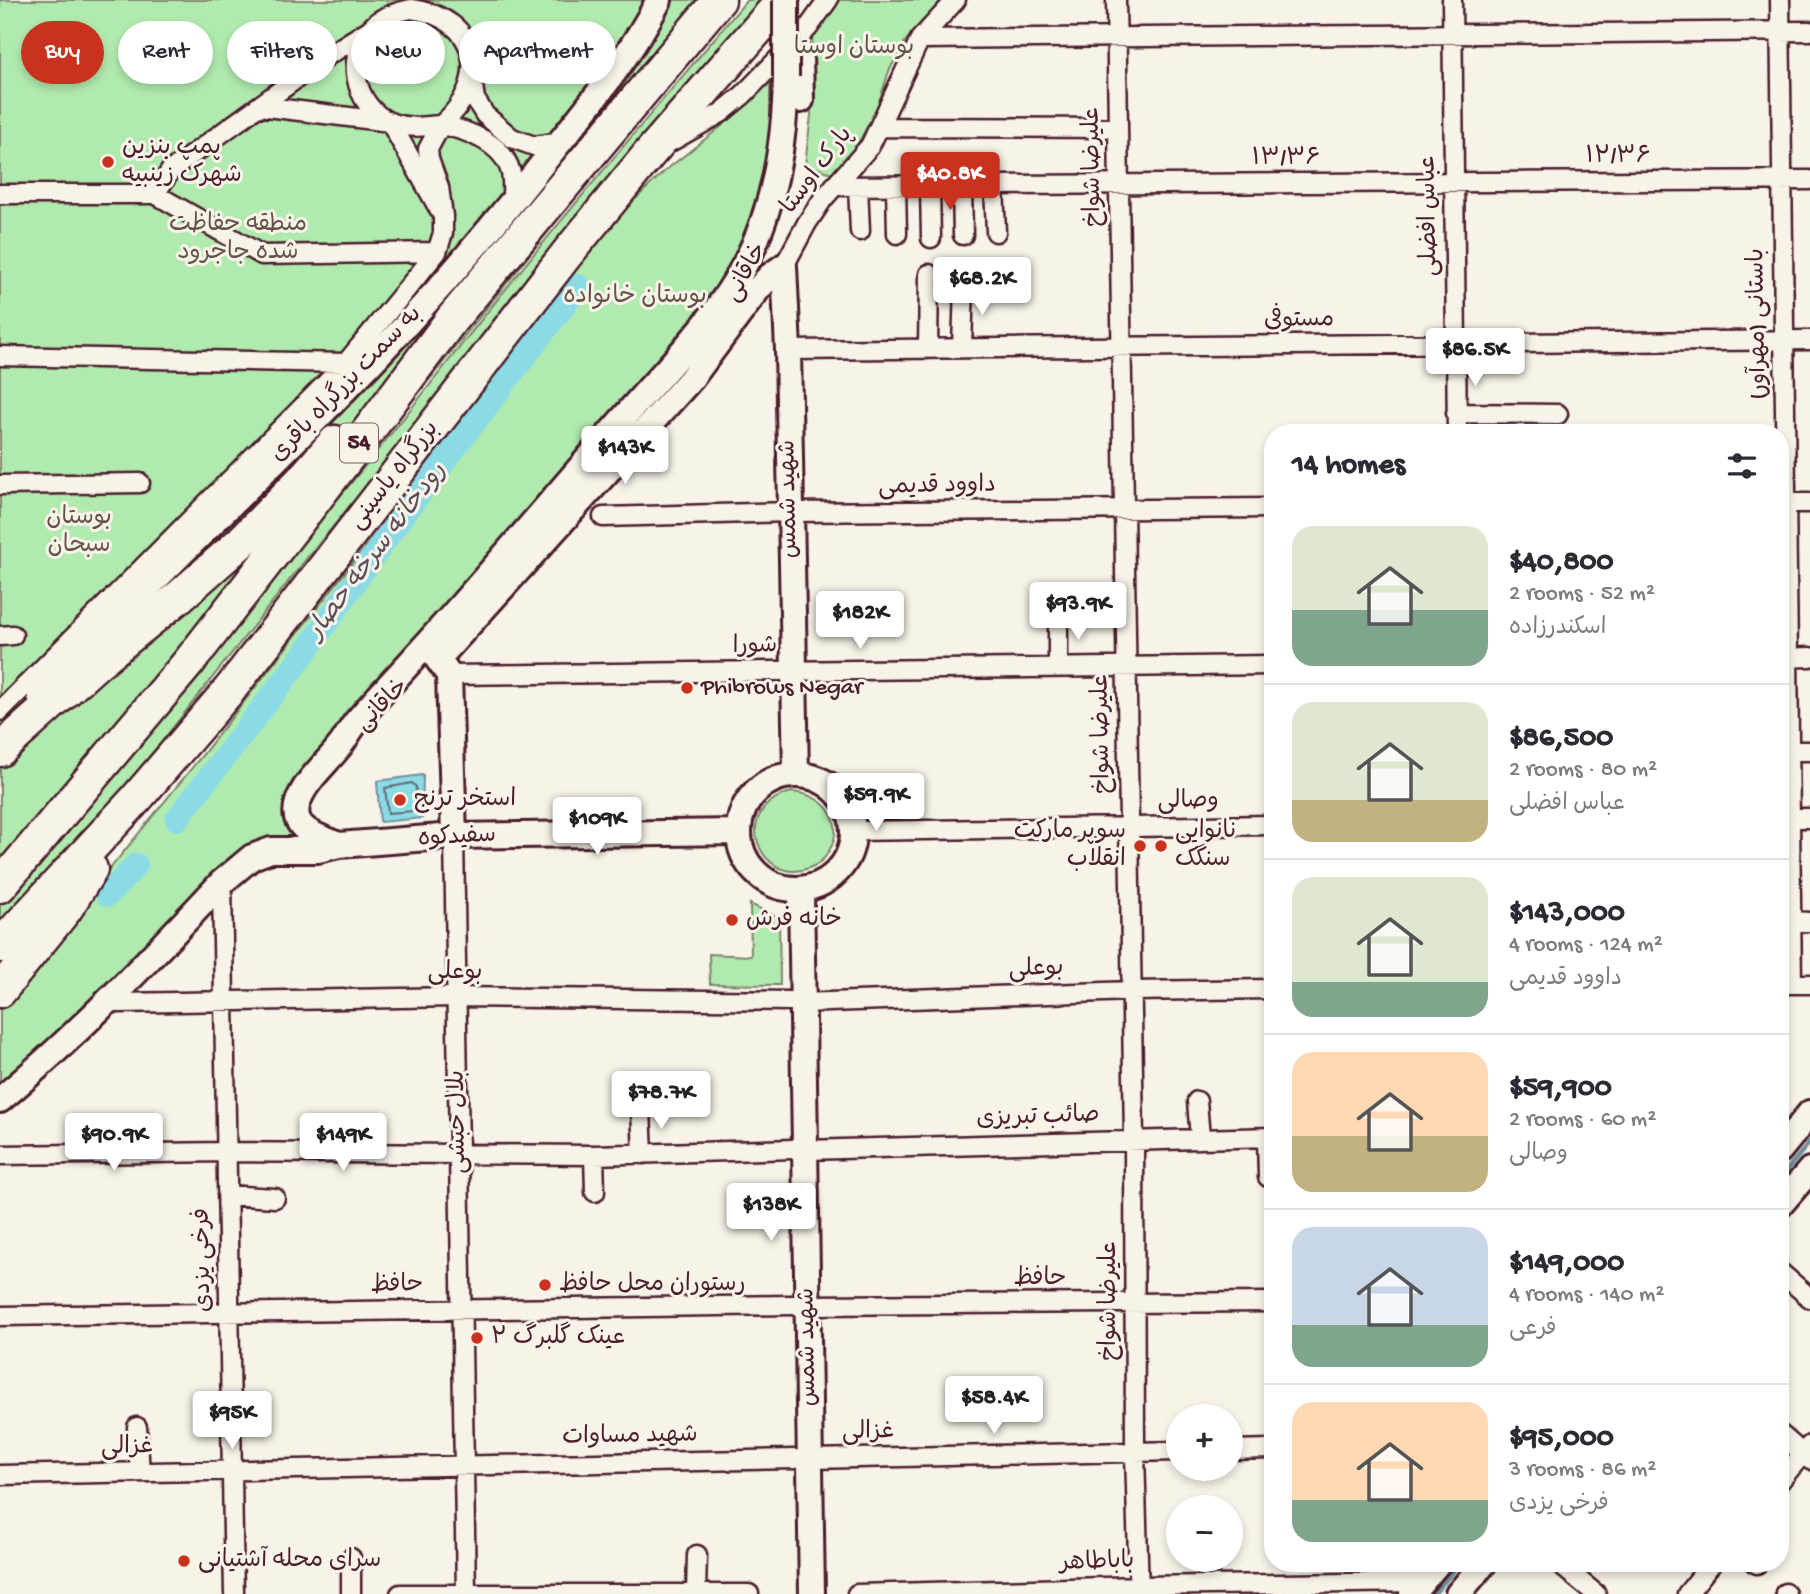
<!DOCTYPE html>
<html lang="en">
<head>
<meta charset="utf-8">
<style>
  :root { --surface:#fff; --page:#f7f7f7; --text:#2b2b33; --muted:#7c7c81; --line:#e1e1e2; --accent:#c8321e }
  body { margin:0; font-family:"Gochi Hand","Playpen Sans Arabic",sans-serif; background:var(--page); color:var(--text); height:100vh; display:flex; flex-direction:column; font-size:26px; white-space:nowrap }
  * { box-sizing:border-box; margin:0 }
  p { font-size:23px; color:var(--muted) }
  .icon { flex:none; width:38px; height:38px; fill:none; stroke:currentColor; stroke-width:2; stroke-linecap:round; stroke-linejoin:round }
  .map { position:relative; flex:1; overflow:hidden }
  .panel { position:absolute; left:1264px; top:424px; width:525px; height:1148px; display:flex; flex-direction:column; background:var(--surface); border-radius:28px; box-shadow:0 4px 10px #0003 }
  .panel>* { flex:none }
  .banner { position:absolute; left:21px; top:21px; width:665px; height:63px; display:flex; gap:14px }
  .controls { position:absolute; left:1166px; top:1404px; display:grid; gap:14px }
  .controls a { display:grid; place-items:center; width:77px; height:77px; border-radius:50%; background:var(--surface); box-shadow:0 4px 10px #0003; font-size:35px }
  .price { position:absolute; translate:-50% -60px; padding:0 16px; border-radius:7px; background:#fff; color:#222; font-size:23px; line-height:46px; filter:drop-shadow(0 2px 4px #0008) }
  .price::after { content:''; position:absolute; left:50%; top:42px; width:21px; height:16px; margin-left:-10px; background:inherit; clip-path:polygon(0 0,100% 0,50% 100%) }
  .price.current { background:var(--accent); color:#fff }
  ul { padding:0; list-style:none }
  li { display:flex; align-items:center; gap:21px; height:175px; padding:0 28px }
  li+li { border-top:2px solid var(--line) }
  li span { display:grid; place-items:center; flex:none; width:196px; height:140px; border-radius:21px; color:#555 }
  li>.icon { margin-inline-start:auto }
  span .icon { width:84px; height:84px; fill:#fffc; stroke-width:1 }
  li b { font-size:30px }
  h2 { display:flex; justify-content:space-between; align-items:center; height:84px; padding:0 28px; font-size:30px }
  .pill { padding:0 24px; border-radius:32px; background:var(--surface); box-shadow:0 4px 10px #0003; font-size:24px; line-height:63px }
  .pill.current { background:var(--accent); color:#fff }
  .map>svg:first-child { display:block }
</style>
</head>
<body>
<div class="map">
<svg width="1810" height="1594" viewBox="0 0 1810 1594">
  <rect width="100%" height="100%" fill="#f7f3e8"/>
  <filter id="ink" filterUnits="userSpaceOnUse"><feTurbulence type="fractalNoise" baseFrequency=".0143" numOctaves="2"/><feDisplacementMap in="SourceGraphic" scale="14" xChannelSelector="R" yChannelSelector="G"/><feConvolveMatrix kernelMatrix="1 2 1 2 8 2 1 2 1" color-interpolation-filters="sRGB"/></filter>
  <g filter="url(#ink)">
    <!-- green -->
    <path fill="#b1eaae" stroke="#7e846c" stroke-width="2" d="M0 0H734L389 430 336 501C396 430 451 357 509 285 586 189 667 95 747 0H762L641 141 397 450 311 553 159 745 103 811 0 924Z
      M837 0H945L906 40 889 71 876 111 857 145 836 174 805 165 811 115 810 63 813 33Z
      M770 81V161L744 251 705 308 392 669 312 757 303 769 301 839 266 845 0 1090V1004L204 753 418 479 597 241 630 204 666 170 733 117Z
      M792 792C823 794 847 820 829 851 825 859 818 865 809 868 761 887 727 808 792 792Z
      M750 904 779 918 780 985 710 984 709 954 751 956Z"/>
    <!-- water -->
    <path fill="#8bdbe7" stroke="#71909c" stroke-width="2" d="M423 775 422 818 380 822 377 781Z"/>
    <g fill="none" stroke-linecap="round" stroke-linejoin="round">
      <!-- shore -->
      <path stroke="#646a76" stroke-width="2" d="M412 783 416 787 414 811 388 813 385 788Z"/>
      <!-- stream -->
      <path stroke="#71909c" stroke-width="4.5" d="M1780 1178 1810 1142
        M1434 1594 1460 1563"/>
      <!-- river -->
      <path stroke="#8bdbe7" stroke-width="24" d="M177 819 304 654 397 523 579 286
        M108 895 136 865"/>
      <defs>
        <path id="street" d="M1116 0 1134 1139 1135 1452 1139 1594
          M1452 0 1457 432
          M1780 0 1792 984
          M411 9C481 18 491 82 441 125 424 126 408 129 392 123 352 107 343 51 376 23 386 15 398 12 411 9Z
          M920 39 1810 31
          M472 78 475 99 485 115 512 138 534 146 559 142
          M259 106 390 122 443 216 439 187 429 159 428 149 441 125C467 130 504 143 511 173 513 182 512 192 512 201
          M879 127 1118 128
          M672 141 721 113 743 95 808 28 828 0
          M962 185 963 235
          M834 186 1810 180
          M858 186 860 231
          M896 186 897 234
          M930 186 931 238
          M994 186 996 232
          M0 194H155L262 255 437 252
          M155 194 171 170 329 55 367 31
          M784 266 807 223 823 199 870 146 920 39 956 0
          M962 348 964 285
          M928 349 929 274
          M788 350 1810 340
          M0 356 346 363
          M1456 413 1558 414
          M0 485 140 483
          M1780 503H1810
          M603 517 791 512 1272 508
          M0 636 13 635
          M1780 658 1810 657
          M1058 667V617
          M449 675 1272 665
          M0 711 346 363 437 252 443 233V216
          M1789 751H1810
          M1780 818H1810
          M853 831 1272 825
          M454 836 466 1594
          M222 882 234 1594
          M1791 921 1810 922
          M1780 984H1810
          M119 1003 457 997 790 1001
          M802 1003 1131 991 1272 989
          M1197 1101 1200 1138
          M641 1110 643 1154
          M1267 1137 1268 1177
          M806 1150 1272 1137
          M0 1155 227 1152 594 1155 793 1149
          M594 1155 595 1192
          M227 1195 275 1198
          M1780 1272 1810 1298
          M809 1305 1272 1302
          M0 1316 795 1305
          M137 1427 140 1472
          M1780 1434 1810 1460
          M1230 1450 1272 1449
          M811 1459 1178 1451
          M0 1475 796 1459
          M1780 1481 1810 1445
          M351 1558V1594
          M1558 1563 1596 1594
          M1755 1563 1757 1564
          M696 1593 697 1555
          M1785 1593 1786 1594
          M400 1594H749
          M857 1594 1139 1586 1422 1582
          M1687 1594 1712 1563"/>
        <path id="secondary" d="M800 55 801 100
          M784 266 788 350 796 775
          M434 654 446 650 691 379 758 289 770 276 784 266
          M434 654 449 675 454 836
          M40 696C137 595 239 499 336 399 407 327 473 251 536 172 579 117 627 63 659 0
          M739 832a57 57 0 1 1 114 0a57 57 0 1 1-114 0Z
          M339 845C319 837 289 830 298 802 305 781 326 764 339 747 346 739 350 729 357 721 375 700 395 679 414 658 486 579 555 496 626 415 667 367 717 319 746 262 775 205 785 140 786 77
          M801 890 812 1594
          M0 1100C81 1032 150 959 222 882L252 857 271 850H318L339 845 454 836 738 832
          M1780 1150 1810 1113
          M1780 1205 1810 1170
          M1412 1594 1438 1563
          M1458 1594 1484 1563"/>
        <path id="highway" d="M0 750 97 663 180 596 240 543 300 482 335 442
          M0 886 189 662 369 430 452 319 719 0
          M0 946 136 799 231 688 566 255 650 153 783 0
          M0 991 66 909 91 869"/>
      </defs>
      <!-- street casing -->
      <use href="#street" stroke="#4a1f2b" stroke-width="23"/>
      <!-- secondary casing -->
      <use href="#secondary" stroke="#4a1f2b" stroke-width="30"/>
      <!-- highway casing -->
      <use href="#highway" stroke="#4a1f2b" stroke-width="37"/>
      <!-- street -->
      <use href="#street" stroke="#f7f3e8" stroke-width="18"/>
      <!-- secondary -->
      <use href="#secondary" stroke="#f7f3e8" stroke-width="24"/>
      <!-- highway -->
      <use href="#highway" stroke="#f7f3e8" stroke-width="32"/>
      <defs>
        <path id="secondary-bridge" d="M786 0V77"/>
      </defs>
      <!-- secondary-bridge casing -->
      <use href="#secondary-bridge" stroke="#4a1f2b" stroke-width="30" stroke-linecap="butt"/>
      <!-- secondary-bridge -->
      <use href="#secondary-bridge" stroke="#f7f3e8" stroke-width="24"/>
    </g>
  </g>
  <!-- markers -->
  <g fill="#c8321e" stroke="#f7f3e8" stroke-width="2.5">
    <circle cx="108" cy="162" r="7"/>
    <circle cx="687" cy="688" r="7"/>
    <circle cx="400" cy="800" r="7"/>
    <circle cx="1140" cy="846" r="7"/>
    <circle cx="1161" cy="846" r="7"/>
    <circle cx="732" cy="920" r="7"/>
    <circle cx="545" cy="1285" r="7"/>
    <circle cx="477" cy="1338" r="7"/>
    <circle cx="184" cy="1561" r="7"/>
  </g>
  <g text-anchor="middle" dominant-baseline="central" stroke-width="6" stroke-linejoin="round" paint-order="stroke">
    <!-- shield labels -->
    <rect fill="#f7f3e8" stroke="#7e5f64" stroke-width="2" x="340" y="423.5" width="38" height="39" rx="5"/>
    <g font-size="23" font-weight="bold" fill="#4a1f2b">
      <text x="359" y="443">54</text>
    </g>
    <!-- park labels -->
    <g font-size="24" fill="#64524c" stroke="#f7f3e8">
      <text x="854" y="48">بوستان اوستا</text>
      <text x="238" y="225">منطقه حفاظت<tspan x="238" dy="28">شده جاجرود</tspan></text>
      <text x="635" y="297">بوستان خانواده</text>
      <text x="79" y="518">بوستان<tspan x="79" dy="28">سبحان</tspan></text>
    </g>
    <!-- poi labels -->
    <g font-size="24" fill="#4a1f2b" stroke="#f7f3e8" text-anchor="start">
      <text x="122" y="148">پمپ بنزین<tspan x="122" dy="28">شهرک زینبیه</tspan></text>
      <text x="701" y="688">Phibrows Negar</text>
      <text x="414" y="800">استخر ترنج</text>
      <text x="1126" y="832" text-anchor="end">سوپر مارکت<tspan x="1126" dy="28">انقلاب</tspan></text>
      <text x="1175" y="832">نانوایی<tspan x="1175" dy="28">سنگک</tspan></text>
      <text x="746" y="920">خانه فرش</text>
      <text x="559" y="1285">رستوران محل حافظ</text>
      <text x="491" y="1338">عینک گلبرگ ۲</text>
      <text x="198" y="1561">سرای محله آشتیانی</text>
    </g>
    <!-- street labels -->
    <g font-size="24" fill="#4a1f2b" stroke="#f7f3e8">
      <text x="1618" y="157">۱۲/۳۶</text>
      <text x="1286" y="159">۱۳/۳۶</text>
      <text transform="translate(1094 167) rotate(-91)">علیرضا شواخ</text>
      <text transform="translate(818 171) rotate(-53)">پارک اوستا</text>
      <text transform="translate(1430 216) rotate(-91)">عباس افضلی</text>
      <text transform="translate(747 273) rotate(-61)">خاقانی</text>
      <text transform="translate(1299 321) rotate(-1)">مستوفی</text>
      <text transform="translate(1759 324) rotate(-91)">باستانی (مهرآور)</text>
      <text transform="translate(347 385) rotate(-46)">به سمت بزرگراه باقری</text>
      <text transform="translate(395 476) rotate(-52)">بزرگراه یاسینی</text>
      <text transform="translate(937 487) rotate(-1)">داوود قدیمی</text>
      <text transform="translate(790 499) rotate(-91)">شهید شمس</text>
      <text transform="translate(755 647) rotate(-1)">شورا</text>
      <text transform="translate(383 706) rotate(-45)">خاقانی</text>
      <text transform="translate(1103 734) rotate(-91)">علیرضا شواخ</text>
      <text transform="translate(1188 802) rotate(-1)">وصالی</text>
      <text transform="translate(457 838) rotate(-3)">سفیدکوه</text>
      <text transform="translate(1036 970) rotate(-2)">بوعلی</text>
      <text x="455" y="973">بوعلی</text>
      <text transform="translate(1038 1118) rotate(-2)">صائب تبریزی</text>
      <text transform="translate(459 1122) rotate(-91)">بلال حبشی</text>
      <text transform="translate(204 1260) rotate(-91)">فرخی یزدی</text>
      <text x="1040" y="1279">حافظ</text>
      <text transform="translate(397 1286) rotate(-1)">حافظ</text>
      <text transform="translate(1110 1301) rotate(-90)">علیرضا شواخ</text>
      <text transform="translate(809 1347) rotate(-91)">شهید شمس</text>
      <text transform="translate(868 1433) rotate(-1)">غزالی</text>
      <text transform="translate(630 1437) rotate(-1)">شهید مساوات</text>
      <text transform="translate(127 1448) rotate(-1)">غزالی</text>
      <text transform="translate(1097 1563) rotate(-2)">باباطاهر</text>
    </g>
    <!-- water labels -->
    <g font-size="26" font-style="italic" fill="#5a4e5a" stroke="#f7f3e8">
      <text transform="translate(378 552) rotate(-53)">رودخانه سرخه حصار</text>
    </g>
  </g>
</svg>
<div class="controls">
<a>+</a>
<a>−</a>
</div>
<b class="price current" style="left:950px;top:212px">$40.8K</b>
<b class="price" style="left:982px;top:317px">$68.2K</b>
<b class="price" style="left:1475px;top:388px">$86.5K</b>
<b class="price" style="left:625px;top:486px">$143K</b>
<b class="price" style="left:1078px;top:642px">$93.9K</b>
<b class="price" style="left:860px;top:651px">$182K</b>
<b class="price" style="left:876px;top:833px">$59.9K</b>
<b class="price" style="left:597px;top:857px">$109K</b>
<b class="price" style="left:661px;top:1131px">$78.7K</b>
<b class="price" style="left:114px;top:1173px">$90.9K</b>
<b class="price" style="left:343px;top:1173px">$149K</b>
<b class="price" style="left:771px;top:1243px">$138K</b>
<b class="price" style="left:994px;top:1436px">$58.4K</b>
<b class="price" style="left:232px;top:1451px">$95K</b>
<div class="banner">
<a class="pill current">Buy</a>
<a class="pill">Rent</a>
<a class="pill">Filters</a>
<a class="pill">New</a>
<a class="pill">Apartment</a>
</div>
<section class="panel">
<h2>14 homes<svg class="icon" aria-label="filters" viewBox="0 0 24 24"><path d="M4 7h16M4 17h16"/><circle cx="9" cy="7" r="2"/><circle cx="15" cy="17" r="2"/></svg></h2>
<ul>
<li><span style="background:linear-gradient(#dfe7d0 60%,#7fa58c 0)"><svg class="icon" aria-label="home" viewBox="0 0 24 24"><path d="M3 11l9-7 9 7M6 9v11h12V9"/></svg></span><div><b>$40,800</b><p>2 rooms · 52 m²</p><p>اسکندرزاده</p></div></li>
<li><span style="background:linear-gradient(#dfe7d0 70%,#c2b280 0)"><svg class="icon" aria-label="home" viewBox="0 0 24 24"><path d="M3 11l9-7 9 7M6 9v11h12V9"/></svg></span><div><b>$86,500</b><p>2 rooms · 80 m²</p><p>عباس افضلی</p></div></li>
<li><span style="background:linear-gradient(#dfe7d0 75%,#7fa58c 0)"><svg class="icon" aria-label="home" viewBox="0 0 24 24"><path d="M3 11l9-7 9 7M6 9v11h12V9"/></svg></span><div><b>$143,000</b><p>4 rooms · 124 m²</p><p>داوود قدیمی</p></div></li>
<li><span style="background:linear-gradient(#ffd9b3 60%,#c2b280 0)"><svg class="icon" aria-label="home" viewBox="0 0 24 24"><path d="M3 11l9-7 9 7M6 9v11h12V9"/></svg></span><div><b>$59,900</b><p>2 rooms · 60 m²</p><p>وصالی</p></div></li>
<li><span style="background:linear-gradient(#c9d6e8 70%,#7fa58c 0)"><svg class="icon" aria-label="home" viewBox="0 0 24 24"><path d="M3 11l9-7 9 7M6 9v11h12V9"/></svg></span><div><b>$149,000</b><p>4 rooms · 140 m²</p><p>فرعی</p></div></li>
<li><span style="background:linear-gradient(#ffd9b3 70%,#7fa58c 0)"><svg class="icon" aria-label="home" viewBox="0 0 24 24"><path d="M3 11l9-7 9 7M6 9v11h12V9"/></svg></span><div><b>$95,000</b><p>3 rooms · 86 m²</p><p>فرخی یزدی</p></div></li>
</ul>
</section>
</div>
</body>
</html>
